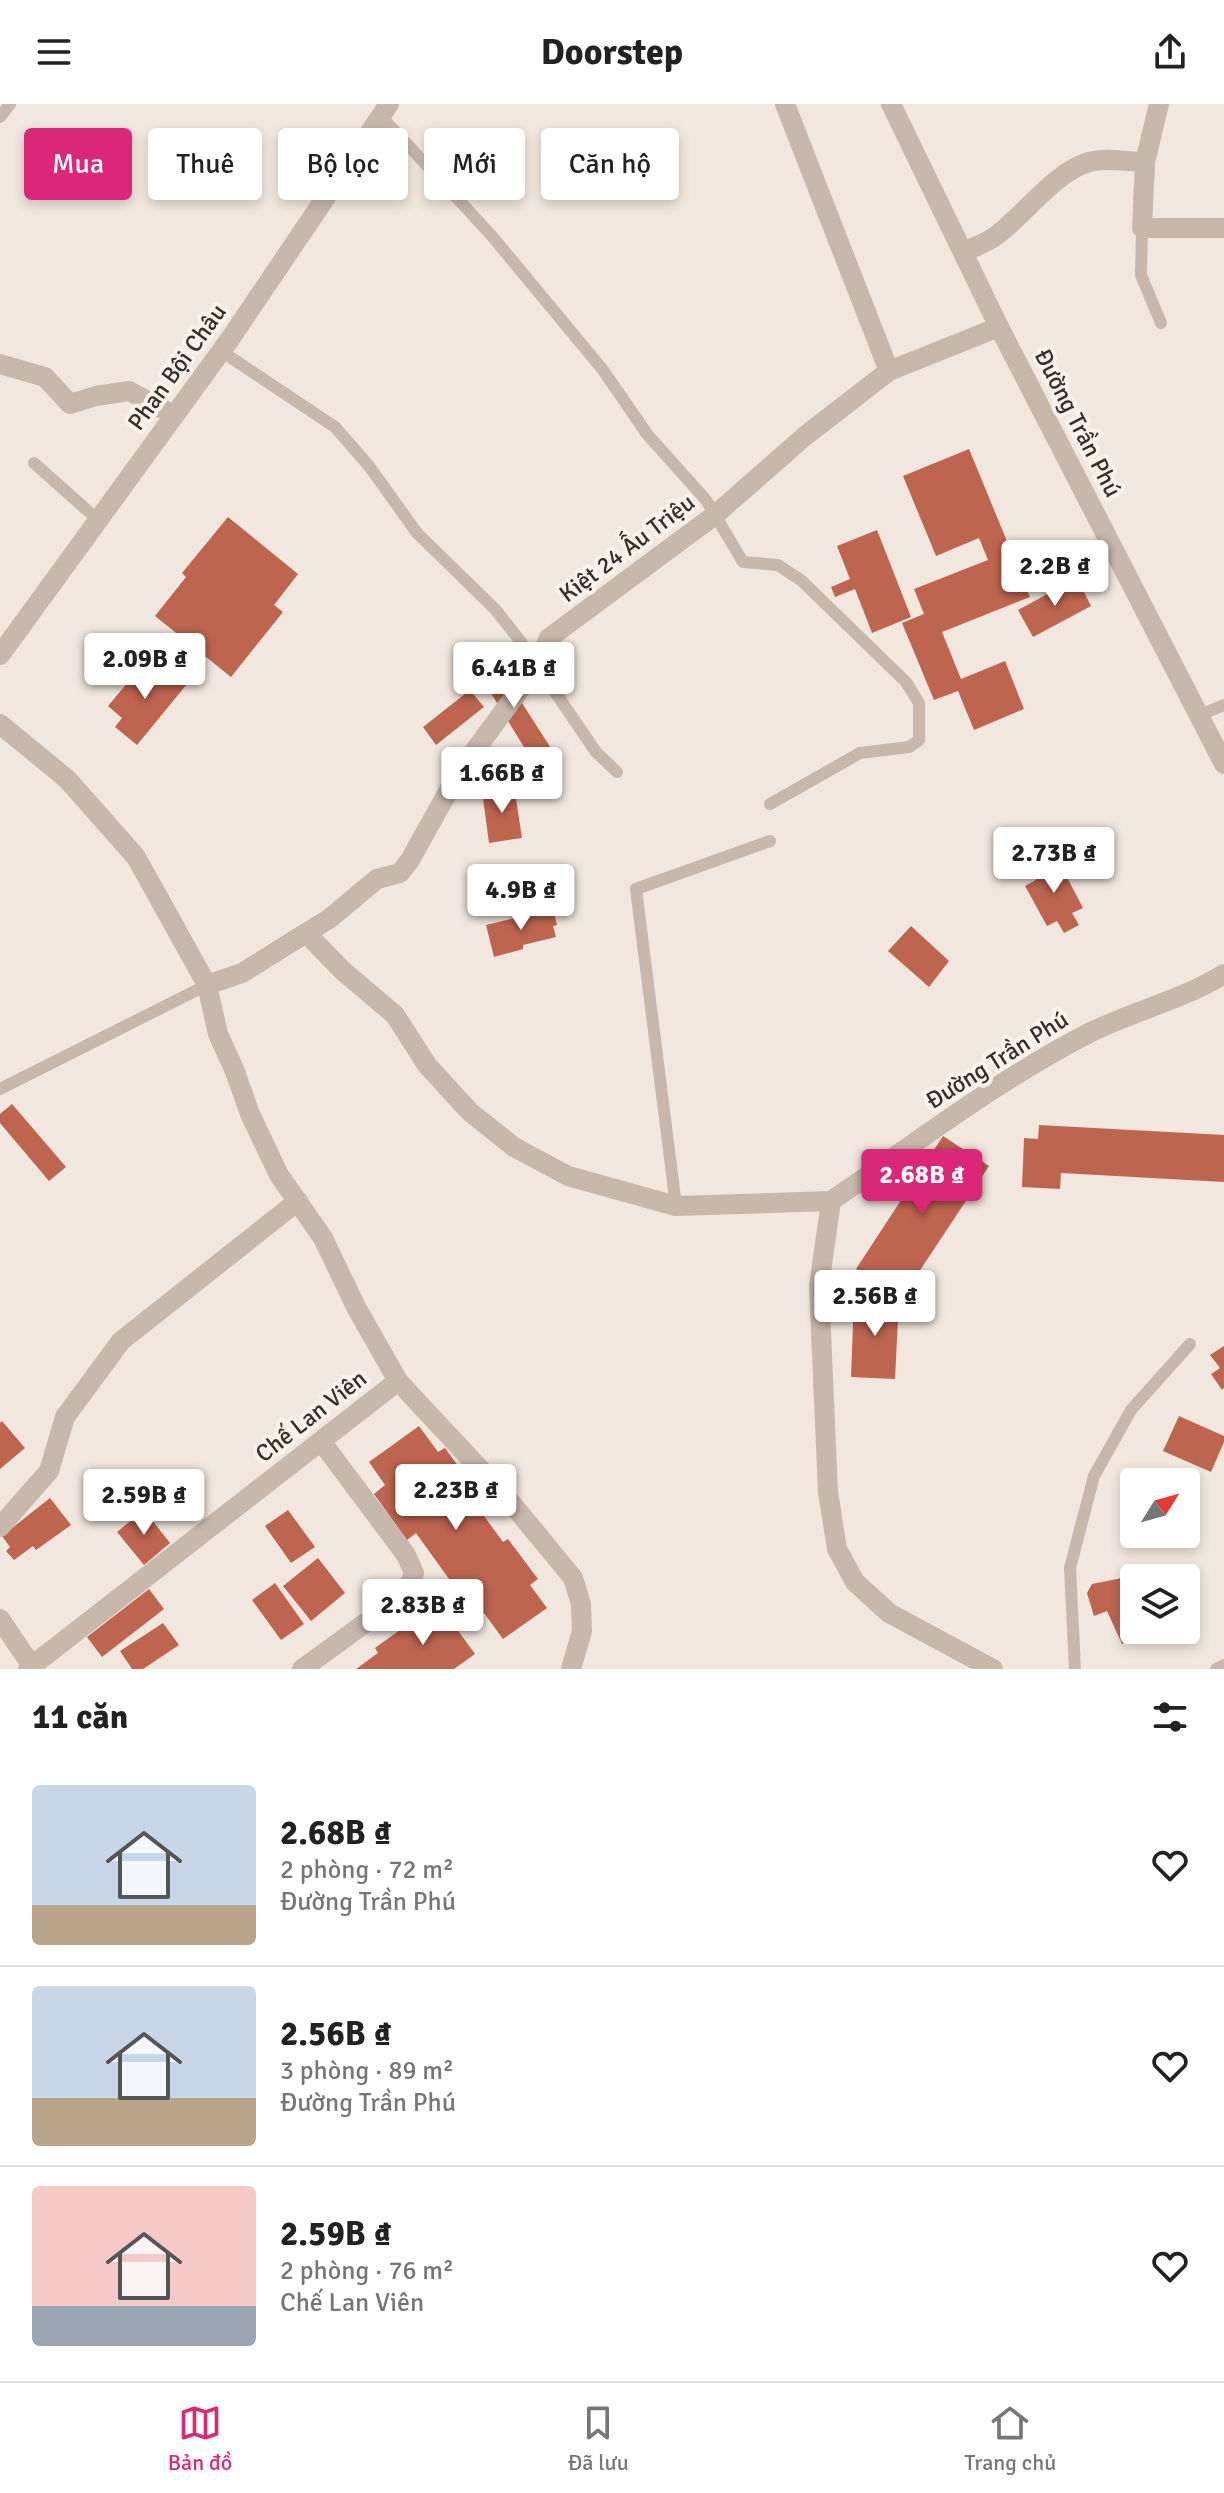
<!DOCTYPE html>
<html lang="vi">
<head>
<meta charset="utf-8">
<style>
  :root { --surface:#fff; --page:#f2f2f2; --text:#222; --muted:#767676; --line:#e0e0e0; --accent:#db2777 }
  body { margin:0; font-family:Signika,sans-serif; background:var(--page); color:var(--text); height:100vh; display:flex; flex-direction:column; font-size:30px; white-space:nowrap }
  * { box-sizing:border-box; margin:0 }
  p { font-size:26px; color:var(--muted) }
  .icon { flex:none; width:44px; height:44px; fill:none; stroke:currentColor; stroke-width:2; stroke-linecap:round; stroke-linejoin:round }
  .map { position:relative; height:1565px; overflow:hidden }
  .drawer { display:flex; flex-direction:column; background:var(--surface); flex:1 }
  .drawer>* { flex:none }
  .top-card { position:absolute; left:24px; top:24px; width:800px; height:72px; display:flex; gap:16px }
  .needle { width:52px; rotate:53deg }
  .tools { position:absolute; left:1120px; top:1364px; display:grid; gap:16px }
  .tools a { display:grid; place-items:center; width:80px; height:80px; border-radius:8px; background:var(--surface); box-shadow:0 4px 12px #0003; font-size:40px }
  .price { position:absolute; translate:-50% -68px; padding:0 18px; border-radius:8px; background:#fff; color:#222; font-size:26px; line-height:52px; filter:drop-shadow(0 2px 4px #0008) }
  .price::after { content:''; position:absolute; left:50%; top:48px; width:24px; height:18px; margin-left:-12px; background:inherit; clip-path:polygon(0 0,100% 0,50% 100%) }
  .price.on { background:var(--accent); color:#fff }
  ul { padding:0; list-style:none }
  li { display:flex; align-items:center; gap:24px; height:200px; padding:0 32px }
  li+li { border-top:2px solid var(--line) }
  li span { display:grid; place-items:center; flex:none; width:224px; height:160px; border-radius:8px; color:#555 }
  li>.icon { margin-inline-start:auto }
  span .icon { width:96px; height:96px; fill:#fffc; stroke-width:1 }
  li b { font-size:34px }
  h2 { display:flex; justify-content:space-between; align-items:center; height:96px; padding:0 32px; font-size:34px }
  .chip { padding:0 28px; border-radius:8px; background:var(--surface); box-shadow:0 4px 12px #0003; font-size:28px; line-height:72px }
  .chip.on { background:var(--accent); color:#fff }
  header { display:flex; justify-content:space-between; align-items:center; height:104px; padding:0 32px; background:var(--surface); font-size:36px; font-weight:700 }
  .dock { display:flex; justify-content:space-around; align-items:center; height:112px; border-top:2px solid var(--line); background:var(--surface); font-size:22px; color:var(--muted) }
  .dock a { display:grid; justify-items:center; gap:4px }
  .dock .on { color:var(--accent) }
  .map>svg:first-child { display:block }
</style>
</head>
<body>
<header><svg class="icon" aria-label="menu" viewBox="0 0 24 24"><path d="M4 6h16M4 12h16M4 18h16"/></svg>Doorstep<svg class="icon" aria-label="share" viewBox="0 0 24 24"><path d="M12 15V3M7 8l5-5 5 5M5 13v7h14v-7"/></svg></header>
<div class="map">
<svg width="1224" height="1565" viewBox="0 0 1224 1565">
  <rect width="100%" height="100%" fill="#f1e7de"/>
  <!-- building -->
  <path fill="#be6550" d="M969 345 1030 493 942 528 961 575 1005 557 1024 605 974 626 958 587 934 596 902 519 924 510 914 485 988 456 979 434 936 452 903 372Z
    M228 413 298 470 274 501 283 508 231 573 155 512 186 473 182 469Z
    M877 426 911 513 872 529 855 485 835 493 831 483 850 475 837 442Z
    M1077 474 1091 502 1033 533 1018 506Z
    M488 546 554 649 535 661 475 563Z
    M144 559 158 571 165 562 187 580 137 641 115 623 122 614 108 602Z
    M470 586 484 603 436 641 423 623Z
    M514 682 522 734 489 739 482 687Z
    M1056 752 1083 804 1072 809 1079 821 1064 829 1057 817 1047 822 1025 782 1036 776 1030 765Z
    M553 805 557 821 553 822 556 833 523 841V845L494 853 486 821Z
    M911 822 949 857 929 883 888 847Z
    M12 1000 66 1063 49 1077 0 1019V1010Z
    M1039 1021 1224 1031V1078L1061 1069 1060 1085 1022 1083 1024 1034 1038 1035Z
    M943 1032 989 1062 901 1195 856 1165Z
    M854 1193 899 1195 895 1275 851 1273Z
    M1224 1242V1284L1222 1286 1211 1270 1220 1264 1210 1251Z
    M1179 1312 1224 1332V1338L1211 1368 1163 1347Z
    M2 1317 25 1344 0 1365V1319Z
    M419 1322 438 1348 445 1344 472 1381 465 1386 503 1438 508 1435 538 1475 530 1481 547 1504 503 1535 484 1509 477 1514 416 1429 407 1436 374 1390 385 1381 369 1358Z
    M50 1394 71 1421 36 1446 33 1442 14 1456 6 1447 10 1443 2 1432Z
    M144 1406 170 1439 144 1461 117 1428Z
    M288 1406 315 1443 291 1459 265 1422Z
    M318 1454 345 1489 311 1517 283 1482Z
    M1122 1474 1134 1510V1526H1139L1141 1531 1122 1540 1107 1507 1094 1512 1087 1489 1092 1480Z
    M275 1479 304 1520 281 1536 252 1496Z
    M149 1485 164 1505 102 1553 87 1533Z
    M443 1506 475 1550 454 1565H356L378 1549 375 1544 415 1515 420 1522Z
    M163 1519 179 1541 143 1565H132L120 1547Z"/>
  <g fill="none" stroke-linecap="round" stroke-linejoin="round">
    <!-- service -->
    <path stroke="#c8b7ab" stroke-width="12" d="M381 12 492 132 603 266 647 330 706 396 743 458 778 461 802 477 906 578 919 599V636L909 643 860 649 770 700
      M0 13 10 0
      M1142 124 1141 171 1161 219
      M221 247 335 323 369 362 417 429 495 505 521 538 596 648 617 668
      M34 359 98 416
      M1199 611 1224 601
      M0 985 207 881
      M676 1102 636 785 770 737
      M1075 1565 1070 1464 1094 1372 1131 1306 1190 1240
      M1216 1565 1224 1561"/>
    <!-- minor -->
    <path stroke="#c8b7ab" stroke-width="20" d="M785 0 889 267 999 223
      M1159 0 1145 58 1142 124H1224
      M963 148C974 143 987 139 997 131 1024 111 1056 67 1089 58 1107 53 1127 58 1145 58
      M0 260 45 273 70 300 96 292 129 287 174 311
      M0 620 67 675 136 753 207 881 218 930 234 965 250 1010 279 1071 323 1134 356 1203 398 1277 508 1395 573 1474 581 1500 582 1527 571 1565
      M306 829 329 815 377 775 400 769 410 756 459 668 537 562 549 534 715 411 805 332 889 267
      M207 881 242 869 306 829 343 867 395 911 427 961 470 1008 514 1043 568 1072 676 1102 831 1097
      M0 1423 49 1367 65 1313 121 1237 298 1097
      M0 1515 34 1565
      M28 1565 398 1277
      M302 1565 405 1490 414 1469 406 1451 321 1337"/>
    <!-- tertiary -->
    <path stroke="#c8b7ab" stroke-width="20" d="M891 0 999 223 1224 660
      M0 551 230 235 389 0
      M993 1565 889 1509 855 1478 837 1445 828 1388 819 1182 831 1097C916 1039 998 976 1089 929 1133 907 1182 896 1224 870"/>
  </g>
  <g text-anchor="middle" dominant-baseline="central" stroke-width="8" stroke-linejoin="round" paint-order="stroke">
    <!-- street labels -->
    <g font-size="24" fill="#372d2a" stroke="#f9f2eb">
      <text transform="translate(177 263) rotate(-54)">Phan Bội Châu</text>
      <text transform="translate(1078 319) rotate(63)">Đường Trần Phú</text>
      <text transform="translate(627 444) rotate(-37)">Kiệt 24 Ấu Triệu</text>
      <text transform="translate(997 956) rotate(-32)">Đường Trần Phú</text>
      <text transform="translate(311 1312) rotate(-38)">Chế Lan Viên</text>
    </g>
  </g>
</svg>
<div class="tools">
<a><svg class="needle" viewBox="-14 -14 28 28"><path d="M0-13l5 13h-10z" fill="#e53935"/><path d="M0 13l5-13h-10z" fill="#767676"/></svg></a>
<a><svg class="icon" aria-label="layers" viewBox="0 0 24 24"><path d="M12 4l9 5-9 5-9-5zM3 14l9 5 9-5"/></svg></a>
</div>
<b class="price" style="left:1055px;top:504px">2.2B ₫</b>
<b class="price" style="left:145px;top:597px">2.09B ₫</b>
<b class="price" style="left:514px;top:606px">6.41B ₫</b>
<b class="price" style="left:502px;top:711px">1.66B ₫</b>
<b class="price" style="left:1054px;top:791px">2.73B ₫</b>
<b class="price" style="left:521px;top:828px">4.9B ₫</b>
<b class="price on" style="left:922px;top:1113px">2.68B ₫</b>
<b class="price" style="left:875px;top:1234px">2.56B ₫</b>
<b class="price" style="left:456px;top:1428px">2.23B ₫</b>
<b class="price" style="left:144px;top:1433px">2.59B ₫</b>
<b class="price" style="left:423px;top:1543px">2.83B ₫</b>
<div class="top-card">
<a class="chip on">Mua</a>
<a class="chip">Thuê</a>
<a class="chip">Bộ lọc</a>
<a class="chip">Mới</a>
<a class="chip">Căn hộ</a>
</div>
</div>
<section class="drawer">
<h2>11 căn<svg class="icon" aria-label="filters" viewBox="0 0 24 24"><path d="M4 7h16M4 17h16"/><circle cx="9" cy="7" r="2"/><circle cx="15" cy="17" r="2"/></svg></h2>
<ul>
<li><span style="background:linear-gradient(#c9d6e8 75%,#b9a48a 0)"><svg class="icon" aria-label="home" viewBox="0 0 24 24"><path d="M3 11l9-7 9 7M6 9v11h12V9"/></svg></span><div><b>2.68B ₫</b><p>2 phòng · 72 m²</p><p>Đường Trần Phú</p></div><svg class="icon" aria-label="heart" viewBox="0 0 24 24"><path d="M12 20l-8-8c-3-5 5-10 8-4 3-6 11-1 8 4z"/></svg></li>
<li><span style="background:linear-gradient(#c9d6e8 70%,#b9a48a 0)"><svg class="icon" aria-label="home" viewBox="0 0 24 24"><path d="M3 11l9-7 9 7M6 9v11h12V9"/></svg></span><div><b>2.56B ₫</b><p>3 phòng · 89 m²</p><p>Đường Trần Phú</p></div><svg class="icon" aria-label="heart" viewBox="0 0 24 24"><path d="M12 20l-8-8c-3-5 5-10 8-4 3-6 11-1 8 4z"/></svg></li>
<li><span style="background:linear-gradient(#f6c9c9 75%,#9aa5b1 0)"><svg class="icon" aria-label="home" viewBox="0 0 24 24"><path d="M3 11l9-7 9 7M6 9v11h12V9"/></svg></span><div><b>2.59B ₫</b><p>2 phòng · 76 m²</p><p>Chế Lan Viên</p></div><svg class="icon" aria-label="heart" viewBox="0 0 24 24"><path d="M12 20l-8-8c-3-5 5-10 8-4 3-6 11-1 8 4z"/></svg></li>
</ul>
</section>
<nav class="dock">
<a class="on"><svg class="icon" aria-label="map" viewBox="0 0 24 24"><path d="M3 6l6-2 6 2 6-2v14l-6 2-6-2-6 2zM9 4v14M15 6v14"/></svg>Bản đồ</a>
<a><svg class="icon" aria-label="saved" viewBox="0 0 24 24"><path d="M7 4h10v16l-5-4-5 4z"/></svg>Đã lưu</a>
<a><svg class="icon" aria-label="home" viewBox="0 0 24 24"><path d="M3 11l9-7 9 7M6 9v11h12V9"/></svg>Trang chủ</a>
</nav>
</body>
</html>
